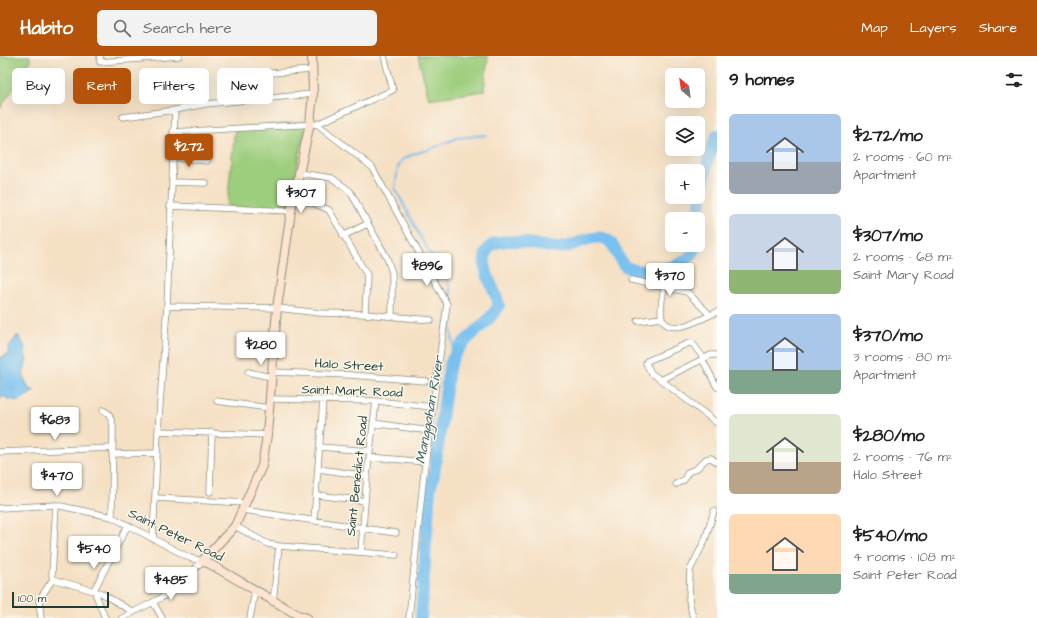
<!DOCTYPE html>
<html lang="en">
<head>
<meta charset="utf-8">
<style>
  :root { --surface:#fff; --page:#f2f2f2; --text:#202124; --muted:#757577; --accent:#b45309 }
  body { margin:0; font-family:"Architects Daughter",sans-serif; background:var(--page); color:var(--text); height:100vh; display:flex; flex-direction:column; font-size:15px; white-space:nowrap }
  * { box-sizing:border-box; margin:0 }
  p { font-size:13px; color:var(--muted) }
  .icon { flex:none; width:22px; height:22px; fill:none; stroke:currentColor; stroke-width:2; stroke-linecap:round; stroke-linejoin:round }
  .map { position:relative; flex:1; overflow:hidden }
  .side { display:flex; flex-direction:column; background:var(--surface); width:320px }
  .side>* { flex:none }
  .guide { position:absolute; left:12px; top:12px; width:380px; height:36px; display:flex; gap:8px }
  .needle { width:26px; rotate:331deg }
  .fabs { position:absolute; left:665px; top:12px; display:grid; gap:8px }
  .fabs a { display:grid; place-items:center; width:40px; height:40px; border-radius:6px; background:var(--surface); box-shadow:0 4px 16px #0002; font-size:20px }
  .scale { position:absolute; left:12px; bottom:10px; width:97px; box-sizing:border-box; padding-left:4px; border:2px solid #1f3d34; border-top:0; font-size:11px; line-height:14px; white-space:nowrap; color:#1f3d34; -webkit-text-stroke:3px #fbf7ec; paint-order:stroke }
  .price { position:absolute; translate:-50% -34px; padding:0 9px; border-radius:4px; background:#fff; color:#222; font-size:13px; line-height:26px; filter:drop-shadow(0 1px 2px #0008) }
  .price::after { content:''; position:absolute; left:50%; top:24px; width:12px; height:9px; margin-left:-6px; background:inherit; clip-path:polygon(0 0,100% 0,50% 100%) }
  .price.selected { background:var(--accent); color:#fff }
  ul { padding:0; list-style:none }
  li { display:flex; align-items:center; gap:12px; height:100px; padding:0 12px }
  li span { display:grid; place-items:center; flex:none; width:112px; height:80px; border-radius:6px; color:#555 }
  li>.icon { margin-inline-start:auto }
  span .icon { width:48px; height:48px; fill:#fffc; stroke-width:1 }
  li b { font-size:17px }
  h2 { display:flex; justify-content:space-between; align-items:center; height:48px; padding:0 12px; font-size:17px }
  .tag { padding:0 14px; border-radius:6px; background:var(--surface); box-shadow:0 4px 16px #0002; font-size:14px; line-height:36px }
  .tag.selected { background:var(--accent); color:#fff }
  header { display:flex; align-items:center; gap:24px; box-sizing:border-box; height:56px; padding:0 20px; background:var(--accent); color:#fff }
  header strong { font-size:19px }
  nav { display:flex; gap:22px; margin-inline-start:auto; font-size:14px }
  .search { width:280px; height:36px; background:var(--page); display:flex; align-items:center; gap:10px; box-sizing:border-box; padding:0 14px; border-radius:6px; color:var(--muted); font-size:15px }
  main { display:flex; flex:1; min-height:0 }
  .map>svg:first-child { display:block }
</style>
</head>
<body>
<header>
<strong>Habito</strong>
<div class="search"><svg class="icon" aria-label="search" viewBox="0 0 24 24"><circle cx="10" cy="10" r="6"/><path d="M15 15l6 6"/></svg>Search here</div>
<nav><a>Map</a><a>Layers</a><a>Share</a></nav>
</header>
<main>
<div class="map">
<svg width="717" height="562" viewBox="0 0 717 562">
  <rect width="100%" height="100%" fill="#fbf7ec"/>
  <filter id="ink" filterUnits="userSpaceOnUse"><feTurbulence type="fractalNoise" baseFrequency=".025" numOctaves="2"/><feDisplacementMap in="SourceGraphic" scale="8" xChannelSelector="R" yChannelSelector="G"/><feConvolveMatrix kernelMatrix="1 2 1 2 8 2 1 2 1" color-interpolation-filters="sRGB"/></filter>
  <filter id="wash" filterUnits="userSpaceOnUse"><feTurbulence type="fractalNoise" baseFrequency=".012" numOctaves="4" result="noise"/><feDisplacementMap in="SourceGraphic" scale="16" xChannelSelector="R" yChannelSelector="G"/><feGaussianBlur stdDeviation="0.9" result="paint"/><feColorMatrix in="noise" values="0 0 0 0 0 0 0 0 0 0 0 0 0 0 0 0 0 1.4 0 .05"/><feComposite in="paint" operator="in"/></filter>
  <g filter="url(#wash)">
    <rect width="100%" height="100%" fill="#f5e0c4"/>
    <!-- green -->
    <path fill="#9dce7d" stroke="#5e8658" d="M0 0H30V6L0 53Z
      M418 0H488L484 35 429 43Z
      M306 66 289 153 227 150 235 72Z"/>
    <!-- water -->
    <path fill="#77c0ef" stroke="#4b7e92" d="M18 279 26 293 25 298 27 304C22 319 22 318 29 333L34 334 33 336 18 345 11 343 9 345 5 340 0 343V302L8 298 9 290Z"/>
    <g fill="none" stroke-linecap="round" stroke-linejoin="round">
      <!-- stream -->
      <path stroke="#77c0ef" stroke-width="2" d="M454 297 451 270V238L448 224 422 184 395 132 398 111 402 104 413 98 428 94 457 82 486 79"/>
      <!-- river -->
      <path stroke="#77c0ef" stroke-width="12" d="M698 163C702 135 705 105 717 79
        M421 562 430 432 434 419 449 312C458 281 485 275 499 249 496 236 486 221 485 209 481 168 539 192 559 192 574 191 592 177 606 183 617 188 617 204 625 210 640 222 694 212 696 189"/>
    </g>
  </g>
  <g filter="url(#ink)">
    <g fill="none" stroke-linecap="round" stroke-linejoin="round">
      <defs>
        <path id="street" d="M100 0V6L179 0
          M259 18 312 14
          M203 21 205 48
          M123 61 175 54
          M317 68 393 34 384 0
          M173 76 317 68 372 111 447 248 424 416 409 562
          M173 101 207 105
          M299 117 332 122 350 135 387 202 392 217V260
          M172 126 206 127
          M294 144 311 146 329 154 367 219 365 258
          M170 150 291 155
          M343 180 367 168
          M631 224 687 236 710 259
          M664 231C663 240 659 254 662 263 671 282 705 261 717 256
          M167 250 277 252 320 257 365 258 431 264
          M638 265 662 262
          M717 299H711L661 324 717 367
          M248 316 271 321
          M271 316 350 319 426 325
          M661 324 651 317 646 307 647 305 689 287 693 288 702 300V303L717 331
          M270 343 376 345 433 351
          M217 345 269 352
          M103 354 109 358 113 369 112 461
          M373 367 430 375
          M158 375 267 379
          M320 391 369 395
          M0 396 112 392
          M112 398 157 397
          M369 401 426 406
          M319 413 367 420
          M676 428 684 424 688 416 696 413 706 403 711 402 717 406
          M210 436 212 376
          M317 439 365 445
          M155 442 246 447
          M0 452 56 449 112 461 190 502 202 505
          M243 454 396 477
          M314 464 323 345
          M235 470 268 488 279 490 396 499
          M153 483 158 375 167 250 175 54 205 48 313 38
          M361 496 367 420 376 345
          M53 523 101 537 133 556
          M53 523 52 519 56 449
          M153 546 162 562
          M273 546 279 490
          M41 562 39 544 53 523
          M105 562 94 534 128 469
          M122 562 161 542 183 527 202 505
          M250 562 255 535
          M693 562 689 544 690 514 705 484 714 455"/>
        <path id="secondary" d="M307 562 298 559 210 508 202 505 235 470 262 410 267 379 277 252 291 155 310 67 313 38 312 0"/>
      </defs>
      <!-- street casing -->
      <use href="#street" stroke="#8a8e7c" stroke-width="7"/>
      <!-- secondary casing -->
      <use href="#secondary" stroke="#8a8e7c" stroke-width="10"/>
      <!-- street -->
      <use href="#street" stroke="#fff" stroke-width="5.5"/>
      <!-- secondary -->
      <use href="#secondary" stroke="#fde4d0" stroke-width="8"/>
    </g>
  </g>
  <g text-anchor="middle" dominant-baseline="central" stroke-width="3" stroke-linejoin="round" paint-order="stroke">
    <!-- street labels -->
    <g font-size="13" fill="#1f3d34" stroke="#fbf7ec">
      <text transform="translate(349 309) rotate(3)">Halo Street</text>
      <text transform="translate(352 335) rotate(2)">Saint Mark Road</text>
      <text transform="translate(357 420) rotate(-84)">Saint Benedict Road</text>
      <text transform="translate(176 479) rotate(26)">Saint Peter Road</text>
    </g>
    <!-- water labels -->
    <g font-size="14" font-style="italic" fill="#355e63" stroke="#fbf7ec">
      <text transform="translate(430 354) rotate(-80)">Manggahan River</text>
    </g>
  </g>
</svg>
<div class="fabs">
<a><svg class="needle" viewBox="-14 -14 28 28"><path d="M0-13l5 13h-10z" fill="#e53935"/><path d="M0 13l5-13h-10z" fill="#757577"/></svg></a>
<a><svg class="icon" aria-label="layers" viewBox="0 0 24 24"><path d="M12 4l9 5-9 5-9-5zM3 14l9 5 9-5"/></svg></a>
<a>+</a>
<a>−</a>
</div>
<div class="scale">100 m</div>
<b class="price selected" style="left:189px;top:112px">$272</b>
<b class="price" style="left:301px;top:158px">$307</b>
<b class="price" style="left:427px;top:231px">$896</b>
<b class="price" style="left:670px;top:241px">$370</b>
<b class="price" style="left:261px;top:310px">$280</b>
<b class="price" style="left:55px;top:385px">$683</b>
<b class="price" style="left:57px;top:441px">$470</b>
<b class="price" style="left:94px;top:514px">$540</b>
<b class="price" style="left:171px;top:545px">$485</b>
<div class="guide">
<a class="tag">Buy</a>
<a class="tag selected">Rent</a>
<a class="tag">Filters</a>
<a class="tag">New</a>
</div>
</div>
<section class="side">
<h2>9 homes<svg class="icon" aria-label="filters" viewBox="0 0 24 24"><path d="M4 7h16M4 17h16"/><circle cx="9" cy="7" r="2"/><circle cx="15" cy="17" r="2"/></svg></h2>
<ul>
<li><span style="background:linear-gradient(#a9c7e8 60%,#9aa5b1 0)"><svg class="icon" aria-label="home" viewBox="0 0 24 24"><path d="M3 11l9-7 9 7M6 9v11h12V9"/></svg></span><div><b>$272/mo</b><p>2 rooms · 60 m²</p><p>Apartment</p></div></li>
<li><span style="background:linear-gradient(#c9d6e8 70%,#8fb573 0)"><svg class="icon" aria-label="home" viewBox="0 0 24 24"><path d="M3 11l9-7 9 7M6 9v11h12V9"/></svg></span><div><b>$307/mo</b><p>2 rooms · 68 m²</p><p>Saint Mary Road</p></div></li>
<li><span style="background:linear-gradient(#a9c7e8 70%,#7fa58c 0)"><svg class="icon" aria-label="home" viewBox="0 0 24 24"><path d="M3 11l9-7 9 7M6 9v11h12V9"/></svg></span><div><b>$370/mo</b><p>3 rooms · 80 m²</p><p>Apartment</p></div></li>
<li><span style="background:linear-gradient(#dfe7d0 60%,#b9a48a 0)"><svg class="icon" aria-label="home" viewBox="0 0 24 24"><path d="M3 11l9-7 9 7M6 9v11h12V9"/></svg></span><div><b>$280/mo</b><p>2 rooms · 76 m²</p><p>Halo Street</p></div></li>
<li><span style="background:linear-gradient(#ffd9b3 75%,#7fa58c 0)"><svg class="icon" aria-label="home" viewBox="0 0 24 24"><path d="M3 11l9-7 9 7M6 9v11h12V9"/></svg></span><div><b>$540/mo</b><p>4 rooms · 108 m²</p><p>Saint Peter Road</p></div></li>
</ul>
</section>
</main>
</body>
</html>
